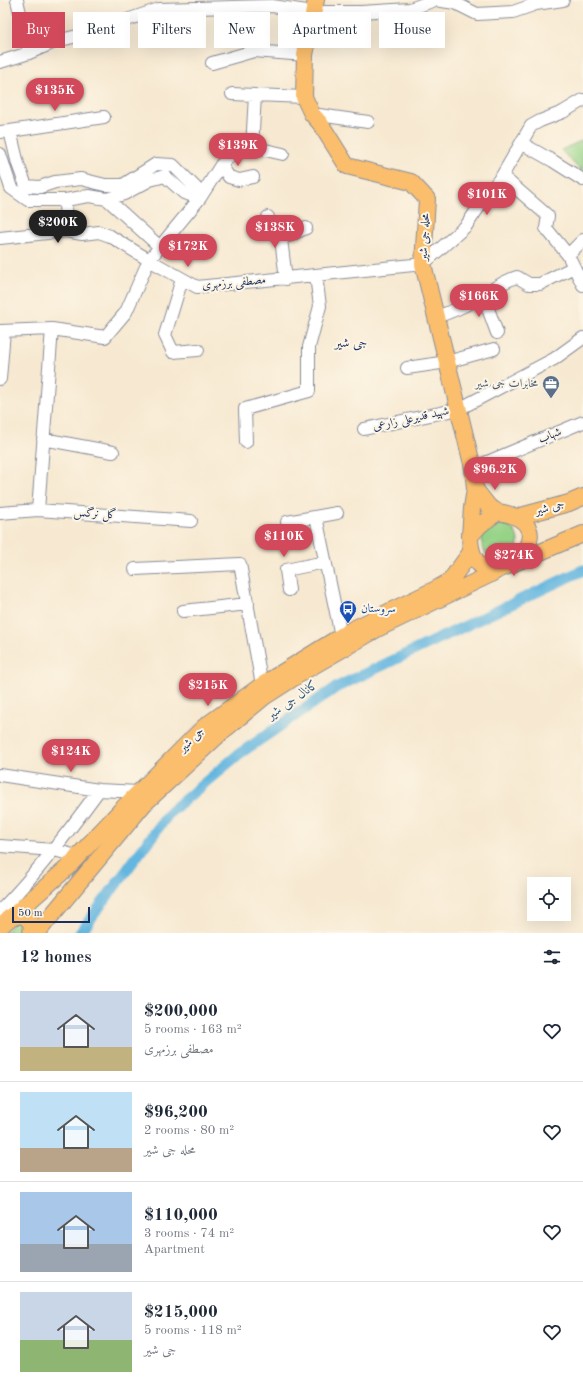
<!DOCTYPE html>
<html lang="en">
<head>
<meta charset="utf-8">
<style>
  :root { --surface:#fff; --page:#f6f6f7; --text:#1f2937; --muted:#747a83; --line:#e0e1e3; --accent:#d1495b }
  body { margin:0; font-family:"Old Standard TT",Amiri,serif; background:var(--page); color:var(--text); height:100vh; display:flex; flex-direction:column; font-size:15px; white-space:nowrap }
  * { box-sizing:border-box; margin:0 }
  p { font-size:13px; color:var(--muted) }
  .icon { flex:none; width:22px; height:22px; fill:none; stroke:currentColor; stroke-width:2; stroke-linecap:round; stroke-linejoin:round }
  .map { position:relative; height:933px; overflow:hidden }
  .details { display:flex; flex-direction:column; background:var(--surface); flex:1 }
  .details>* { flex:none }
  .top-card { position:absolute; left:12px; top:12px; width:559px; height:36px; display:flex; gap:8px }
  .fabs { position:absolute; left:527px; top:877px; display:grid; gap:8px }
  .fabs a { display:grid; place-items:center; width:44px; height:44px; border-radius:0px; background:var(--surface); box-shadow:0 4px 16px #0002; font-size:20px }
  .scale { position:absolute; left:12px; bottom:10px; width:78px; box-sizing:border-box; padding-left:4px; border:2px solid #1b2f5e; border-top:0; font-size:11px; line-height:14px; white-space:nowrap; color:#1b2f5e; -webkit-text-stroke:3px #fcf5e5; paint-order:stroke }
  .price { position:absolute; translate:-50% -34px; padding:0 9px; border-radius:14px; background:var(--accent); color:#fff; font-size:13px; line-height:26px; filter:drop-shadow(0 1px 2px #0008) }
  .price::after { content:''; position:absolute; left:50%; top:24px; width:12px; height:9px; margin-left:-6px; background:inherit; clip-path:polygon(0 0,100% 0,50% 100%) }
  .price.current { background:#222; color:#fff }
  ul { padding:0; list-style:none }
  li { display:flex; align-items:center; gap:12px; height:100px; padding:0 20px }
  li+li { border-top:1px solid var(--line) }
  li span { display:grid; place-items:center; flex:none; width:112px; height:80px; border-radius:0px; color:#555 }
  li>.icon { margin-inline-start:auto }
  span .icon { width:48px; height:48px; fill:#fffc; stroke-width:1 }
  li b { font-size:17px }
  h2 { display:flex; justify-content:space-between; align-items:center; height:48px; padding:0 20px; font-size:17px }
  .tag { padding:0 14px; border-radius:0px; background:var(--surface); box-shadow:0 4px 16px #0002; font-size:14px; line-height:36px }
  .tag.current { background:var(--accent); color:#fff }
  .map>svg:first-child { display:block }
</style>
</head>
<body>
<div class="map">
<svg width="583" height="933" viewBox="0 0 583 933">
  <rect width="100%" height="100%" fill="#fcf5e5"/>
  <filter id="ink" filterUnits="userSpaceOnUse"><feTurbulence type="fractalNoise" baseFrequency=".025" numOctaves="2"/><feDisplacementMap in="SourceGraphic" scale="8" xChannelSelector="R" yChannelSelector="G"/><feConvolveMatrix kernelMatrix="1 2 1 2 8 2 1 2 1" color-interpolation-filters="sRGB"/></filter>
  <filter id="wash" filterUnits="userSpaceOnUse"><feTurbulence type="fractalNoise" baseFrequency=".012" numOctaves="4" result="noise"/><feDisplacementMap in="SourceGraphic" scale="16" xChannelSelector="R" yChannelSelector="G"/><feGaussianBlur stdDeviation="0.9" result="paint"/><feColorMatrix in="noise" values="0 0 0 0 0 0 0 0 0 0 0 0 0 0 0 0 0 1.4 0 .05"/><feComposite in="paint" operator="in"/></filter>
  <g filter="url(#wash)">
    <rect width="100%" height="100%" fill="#f7e9d1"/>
    <!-- green -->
    <path fill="#96d387" stroke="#588172" d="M583 140V171L579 169 561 150Z
      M482 542a18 18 0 1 1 36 0a18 18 0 1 1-36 0Z
      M19 922 24 925 27 933H5L12 923Z"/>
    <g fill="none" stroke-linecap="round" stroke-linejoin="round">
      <!-- canal -->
      <path stroke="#64b6df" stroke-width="11" d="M80 933 170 812 239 754 337 687 583 570"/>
    </g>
  </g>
  <g filter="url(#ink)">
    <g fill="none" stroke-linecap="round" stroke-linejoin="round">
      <defs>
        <path id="minor" d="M17 0 29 53
          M0 62 29 53 57 41 89 33 159 9 272 6 314 12H361L410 9 435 0 455 3 477 14 513 12 536 4 563 0
          M212 63 254 51 305 55
          M232 94 304 97
          M312 114 368 122
          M10 131 104 117
          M0 132 10 131 18 164 26 186 40 187 55 182 81 179 105 185H123L156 164 173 165 196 188 200 198
          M521 143 553 161 583 180
          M252 148 255 95
          M0 154 11 188 28 200H65L89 196 107 199 124 194 150 180 165 176 184 193 200 198
          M221 165 229 177 239 180 253 177
          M502 176 548 216 546 228 568 255 583 285
          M107 199 160 247
          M268 217 269 229 281 239 306 228
          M66 231 82 234 99 232 110 236 149 260 200 198 221 165 238 148 261 149 283 154
          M0 238 66 231 65 200
          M281 239 286 279
          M568 255 583 240
          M182 279 165 335 173 352 198 350
          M483 295 497 333
          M436 317C451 312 465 306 479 298 491 291 503 281 517 277L529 284H540L574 267
          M0 331 52 329 105 337 126 312 149 260 197 287 423 264 466 226 487 195 502 176 531 126 540 121 563 112 583 100
          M407 368 447 362 494 349
          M0 379 4 331
          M364 429 459 409 554 359 583 338
          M43 439 113 452
          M246 442 245 409 309 391V347L320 306 316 276
          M473 468 583 422
          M38 510 52 329
          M0 513 38 510 191 521
          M316 517 341 636
          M287 522 337 513
          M135 569 240 564 262 685
          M289 590 286 570 325 562
          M183 611 248 604
          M0 775 99 790 139 792
          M0 846 54 850 77 856
          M0 911C37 873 68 832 99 790"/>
        <path id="major" d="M316 0 305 55 304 97 312 114 320 123 347 166 411 182 427 199 423 264 473 468 475 489 472 508 470 536
          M475 489 489 507 498 512
          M517 517 569 503 583 497
          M518 560C540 534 530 517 498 512L480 525 470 536C470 555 477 571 498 570L583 534
          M10 917 24 915 32 924 31 933
          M0 927 67 868 122 809 204 727 262 685 351 630 436 589 450 581 471 552
          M37 933 144 804 224 730 264 697 306 670 377 629 489 575 498 570"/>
      </defs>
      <!-- minor casing -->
      <use href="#minor" stroke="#898c98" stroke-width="14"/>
      <!-- major casing -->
      <use href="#major" stroke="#898c98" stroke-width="18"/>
      <!-- minor -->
      <use href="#minor" stroke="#fff" stroke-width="12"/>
      <!-- major -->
      <use href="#major" stroke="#fabe6d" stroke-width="16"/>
    </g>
  </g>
  <!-- icons -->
  <defs>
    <symbol id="office-pin" viewBox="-11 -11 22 30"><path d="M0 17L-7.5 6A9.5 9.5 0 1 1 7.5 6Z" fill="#5c6f8a" stroke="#fcf5e5"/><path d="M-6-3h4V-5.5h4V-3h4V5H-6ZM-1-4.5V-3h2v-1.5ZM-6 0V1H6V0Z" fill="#fff"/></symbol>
    <symbol id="bus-pin" viewBox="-11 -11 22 30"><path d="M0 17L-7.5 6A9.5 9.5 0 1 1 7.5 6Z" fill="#1a4fb4" stroke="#fcf5e5"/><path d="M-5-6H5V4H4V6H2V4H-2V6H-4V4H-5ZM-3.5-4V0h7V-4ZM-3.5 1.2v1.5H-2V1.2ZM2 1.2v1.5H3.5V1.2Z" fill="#fff"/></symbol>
  </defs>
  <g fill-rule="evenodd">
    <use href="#office-pin" x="541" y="374" width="20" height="27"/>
    <use href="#bus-pin" x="338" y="599" width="20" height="27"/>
  </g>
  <g text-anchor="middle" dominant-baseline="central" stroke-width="4" stroke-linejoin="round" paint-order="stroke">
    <!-- street labels -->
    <g font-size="12" fill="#1b2f5e" stroke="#fcf5e5">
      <text transform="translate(425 237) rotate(-87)">محله جی شیر</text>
      <text transform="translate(234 283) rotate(-5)">مصطفی برزمهری</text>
      <text transform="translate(411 419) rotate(-12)">شهید قدیرعلی زارعی</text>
      <text transform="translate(550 436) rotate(-23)">شهاب</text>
      <text transform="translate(550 508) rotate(-15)">جی شیر</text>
      <text transform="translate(95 514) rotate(4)">گل نرگس</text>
      <text transform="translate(192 740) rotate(-44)">جی شیر</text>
    </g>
    <!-- service labels -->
    <g font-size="12" fill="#4e5e75" stroke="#fcf5e5" text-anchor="end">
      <text x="538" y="384">مخابرات جی شیر</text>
    </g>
    <!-- transit labels -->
    <g font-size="12" fill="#164399" stroke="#fcf5e5" text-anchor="start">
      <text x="361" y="609">سروستان</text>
    </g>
    <!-- neighbourhood labels -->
    <g font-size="13" fill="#1b2f5e" stroke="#fcf5e5">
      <text x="351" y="343">جی شیر</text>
    </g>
    <!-- water labels -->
    <g font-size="13" font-style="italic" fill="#315885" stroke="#fcf5e5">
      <text transform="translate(293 700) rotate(-35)">کانال جی شیر</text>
    </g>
  </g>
</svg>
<div class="fabs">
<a><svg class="icon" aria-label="locate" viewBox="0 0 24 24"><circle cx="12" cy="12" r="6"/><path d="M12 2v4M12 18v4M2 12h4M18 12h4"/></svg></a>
</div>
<div class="scale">50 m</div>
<b class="price" style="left:55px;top:112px">$135K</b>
<b class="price" style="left:238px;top:167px">$139K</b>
<b class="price" style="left:487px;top:216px">$101K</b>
<b class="price current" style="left:58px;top:244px">$200K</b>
<b class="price" style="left:275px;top:249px">$138K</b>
<b class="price" style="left:188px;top:268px">$172K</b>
<b class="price" style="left:479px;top:318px">$166K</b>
<b class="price" style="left:495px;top:491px">$96.2K</b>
<b class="price" style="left:284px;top:558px">$110K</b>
<b class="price" style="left:514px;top:577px">$274K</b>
<b class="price" style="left:208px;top:707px">$215K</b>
<b class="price" style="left:71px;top:773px">$124K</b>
<div class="top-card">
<a class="tag current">Buy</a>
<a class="tag">Rent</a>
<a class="tag">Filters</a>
<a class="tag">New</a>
<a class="tag">Apartment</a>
<a class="tag">House</a>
</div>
</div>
<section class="details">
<h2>12 homes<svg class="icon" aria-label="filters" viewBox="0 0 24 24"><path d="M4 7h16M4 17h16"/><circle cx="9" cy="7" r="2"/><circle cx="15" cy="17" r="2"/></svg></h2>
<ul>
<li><span style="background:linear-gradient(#c9d6e8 70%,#c2b280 0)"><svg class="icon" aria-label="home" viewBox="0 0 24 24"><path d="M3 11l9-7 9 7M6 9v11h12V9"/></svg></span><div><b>$200,000</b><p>5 rooms · 163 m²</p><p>مصطفی برزمهری</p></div><svg class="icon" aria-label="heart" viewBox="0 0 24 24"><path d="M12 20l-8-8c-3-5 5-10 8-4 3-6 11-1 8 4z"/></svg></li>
<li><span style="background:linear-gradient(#bfe0f5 70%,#b9a48a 0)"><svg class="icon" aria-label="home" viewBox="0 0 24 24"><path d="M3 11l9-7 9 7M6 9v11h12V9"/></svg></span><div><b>$96,200</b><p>2 rooms · 80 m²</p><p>محله جی شیر</p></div><svg class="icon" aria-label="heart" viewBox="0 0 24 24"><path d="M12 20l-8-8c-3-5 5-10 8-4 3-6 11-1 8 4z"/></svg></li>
<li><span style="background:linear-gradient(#a9c7e8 65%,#9aa5b1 0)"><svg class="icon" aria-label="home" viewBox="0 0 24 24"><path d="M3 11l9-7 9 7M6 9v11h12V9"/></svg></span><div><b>$110,000</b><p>3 rooms · 74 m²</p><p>Apartment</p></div><svg class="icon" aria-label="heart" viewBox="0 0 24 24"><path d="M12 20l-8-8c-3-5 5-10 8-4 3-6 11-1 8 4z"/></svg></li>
<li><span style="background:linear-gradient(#c9d6e8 60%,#8fb573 0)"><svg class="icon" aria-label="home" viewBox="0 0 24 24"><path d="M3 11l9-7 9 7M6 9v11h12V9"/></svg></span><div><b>$215,000</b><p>5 rooms · 118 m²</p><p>جی شیر</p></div><svg class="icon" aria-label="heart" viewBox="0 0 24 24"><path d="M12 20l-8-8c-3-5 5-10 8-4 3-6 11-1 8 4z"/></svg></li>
</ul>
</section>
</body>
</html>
